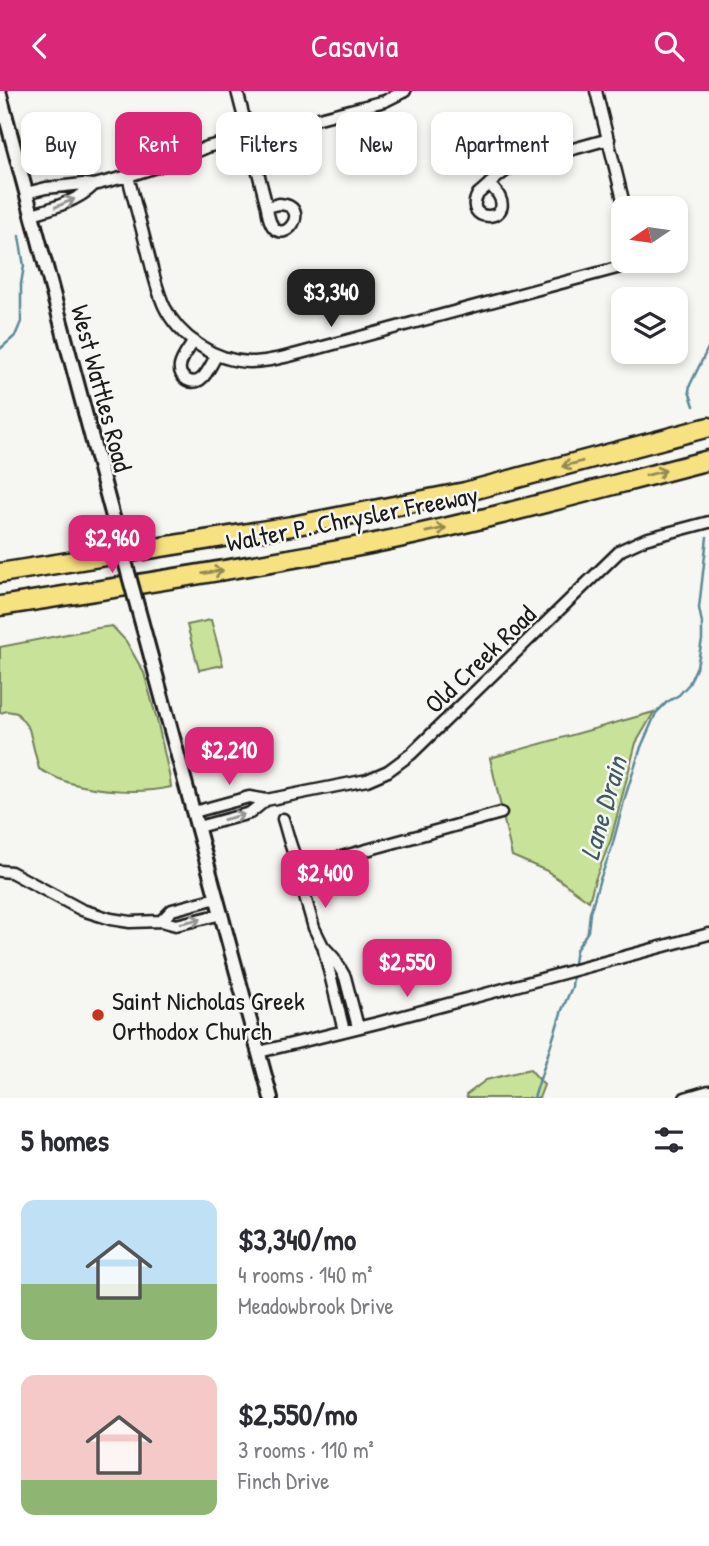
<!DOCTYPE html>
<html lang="en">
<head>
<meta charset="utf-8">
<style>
  :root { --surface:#fff; --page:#f7f7f7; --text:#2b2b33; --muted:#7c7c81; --accent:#db2777 }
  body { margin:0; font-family:"Patrick Hand",sans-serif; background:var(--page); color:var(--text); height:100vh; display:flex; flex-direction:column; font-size:26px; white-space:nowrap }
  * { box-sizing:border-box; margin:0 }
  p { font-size:23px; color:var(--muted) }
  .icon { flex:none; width:38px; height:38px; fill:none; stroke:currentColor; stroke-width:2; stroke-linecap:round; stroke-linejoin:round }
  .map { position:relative; height:1007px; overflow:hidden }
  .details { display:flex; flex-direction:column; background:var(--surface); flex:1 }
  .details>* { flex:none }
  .guide { position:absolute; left:21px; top:21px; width:668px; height:63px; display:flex; gap:14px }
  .needle { width:46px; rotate:257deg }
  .fabs { position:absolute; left:611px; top:105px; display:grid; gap:14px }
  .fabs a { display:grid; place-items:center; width:77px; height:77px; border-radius:14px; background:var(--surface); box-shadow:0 4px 10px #0003; font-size:35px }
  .price { position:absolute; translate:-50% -60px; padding:0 16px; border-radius:14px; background:var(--accent); color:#fff; font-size:23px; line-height:46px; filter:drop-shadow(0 2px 4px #0008) }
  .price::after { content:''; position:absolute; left:50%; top:42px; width:21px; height:16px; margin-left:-10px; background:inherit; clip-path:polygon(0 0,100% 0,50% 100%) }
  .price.active { background:#222; color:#fff }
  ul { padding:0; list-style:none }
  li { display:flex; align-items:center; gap:21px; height:175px; padding:0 21px }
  li span { display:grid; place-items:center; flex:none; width:196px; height:140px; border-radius:14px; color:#555 }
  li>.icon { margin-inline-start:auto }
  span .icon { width:84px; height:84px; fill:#fffc; stroke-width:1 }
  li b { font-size:30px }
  h2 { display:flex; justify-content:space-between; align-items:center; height:84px; padding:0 21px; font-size:30px }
  .tag { padding:0 24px; border-radius:14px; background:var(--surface); box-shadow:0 4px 10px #0003; font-size:24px; line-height:63px }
  .tag.active { background:var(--accent); color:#fff }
  header { display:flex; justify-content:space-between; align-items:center; height:91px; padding:0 21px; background:var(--accent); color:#fff; font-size:32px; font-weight:600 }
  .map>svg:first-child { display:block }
</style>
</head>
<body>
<header><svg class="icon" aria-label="back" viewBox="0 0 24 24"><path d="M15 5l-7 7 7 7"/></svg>Casavia<svg class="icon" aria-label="search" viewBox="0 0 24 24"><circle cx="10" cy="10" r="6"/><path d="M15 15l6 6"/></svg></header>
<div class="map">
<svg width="709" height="1007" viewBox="0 0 709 1007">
  <rect width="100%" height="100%" fill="#f6f6f2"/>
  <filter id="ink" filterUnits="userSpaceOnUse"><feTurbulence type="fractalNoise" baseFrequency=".0143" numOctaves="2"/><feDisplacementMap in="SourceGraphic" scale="14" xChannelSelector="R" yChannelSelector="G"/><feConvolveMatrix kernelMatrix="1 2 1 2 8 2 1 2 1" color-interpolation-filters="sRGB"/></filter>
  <g filter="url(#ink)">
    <!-- green -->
    <path fill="#c8e399" stroke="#72805a" stroke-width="2" d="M211 529 223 574 199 579 187 534Z
      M112 535 126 550 144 582 158 633 170 688 171 696C141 703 99 700 70 692 59 689 49 683 39 678L29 638 17 622 7 620 0 622V556L98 537Z
      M654 621 636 652 611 748 595 789 589 810 547 780 512 765 490 667Z
      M530 978 544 994 539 1007H467L466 1004 486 989Z"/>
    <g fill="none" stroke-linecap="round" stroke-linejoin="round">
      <!-- stream -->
      <path stroke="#5c8996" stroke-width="2.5" d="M0 258 15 245 21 231V193L24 175 19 145
        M694 315 689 300 690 294 709 255
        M573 878 576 859 588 840 590 822 599 791 611 759 626 703 641 656 656 622 667 611 679 604 689 593 697 575 702 549V532L699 517 707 446
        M534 1007 562 919 572 896 573 884"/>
      <defs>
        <path id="minor" d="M237 0 267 116
          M596 0 625 117
          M128 85C134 110 141 134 147 158 152 177 156 197 164 215 179 246 214 270 250 271 265 271 282 267 297 263L628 174 634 170
          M489 93C493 97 498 102 500 107 511 131 462 132 478 103 491 92 503 79 519 73L609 48
          M26 102 46 97 83 93 94 94 128 85 172 71 207 56 385 10 405 0
          M279 113C319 115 273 172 267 116Z
          M32 123C53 117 78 110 94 94
          M194 250C189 258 182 266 180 275 178 287 193 296 202 287 208 282 212 271 217 264
          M194 721 249 706 266 709 367 689 388 680 411 663 621 459 645 448 709 431
          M283 728C289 746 292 770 308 782
          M198 736 250 722 266 709
          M0 780 11 781 82 819 111 828 130 831 161 830 176 834 222 823
          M161 830 172 819 217 807
          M323 855 334 867 345 886 358 936
          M344 940 323 855 314 837 304 802 305 788 308 782 315 775 323 771 501 722
          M259 961 381 931 709 843
          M685 1007 709 1000"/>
        <path id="tertiary" d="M0 4 117 441
          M138 518 271 1007"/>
        <path id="motorway" d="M0 482 292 435 465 401 709 336
          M0 515C124 495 248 477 370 453 485 430 596 398 709 369"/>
      </defs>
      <!-- minor casing -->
      <use href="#minor" stroke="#1c1c1c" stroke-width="15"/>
      <!-- tertiary casing -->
      <use href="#tertiary" stroke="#1c1c1c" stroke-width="18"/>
      <!-- motorway casing -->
      <use href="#motorway" stroke="#1c1c1c" stroke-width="23"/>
      <!-- minor -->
      <use href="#minor" stroke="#f6f6f2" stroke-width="10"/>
      <!-- tertiary -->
      <use href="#tertiary" stroke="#f6f6f2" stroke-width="12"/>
      <!-- motorway -->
      <use href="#motorway" stroke="#f7e281" stroke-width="18"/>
      <defs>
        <path id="tertiary-bridge" d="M117 441 138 518"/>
      </defs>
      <!-- tertiary-bridge casing -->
      <use href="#tertiary-bridge" stroke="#1c1c1c" stroke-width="18" stroke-linecap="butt"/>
      <!-- tertiary-bridge -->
      <use href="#tertiary-bridge" stroke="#f6f6f2" stroke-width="12"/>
    </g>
    <!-- one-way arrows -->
    <defs><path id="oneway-shaft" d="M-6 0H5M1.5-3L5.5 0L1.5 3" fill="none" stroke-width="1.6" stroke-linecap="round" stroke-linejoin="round" transform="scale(1.75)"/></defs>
    <g stroke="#949492">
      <use href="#oneway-shaft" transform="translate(65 112) rotate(-23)"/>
      <use href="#oneway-shaft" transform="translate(234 726) rotate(-15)"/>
      <use href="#oneway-shaft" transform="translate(191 830) rotate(-13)"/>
    </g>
    <g stroke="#948954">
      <use href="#oneway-shaft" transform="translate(572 373) rotate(165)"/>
      <use href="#oneway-shaft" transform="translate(656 382) rotate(-15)"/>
      <use href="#oneway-shaft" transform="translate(436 439) rotate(-12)"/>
      <use href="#oneway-shaft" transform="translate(213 481) rotate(-9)"/>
    </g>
  </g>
  <!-- markers -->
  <circle fill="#c8321e" stroke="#f6f6f2" stroke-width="2.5" cx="98" cy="924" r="7"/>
  <g text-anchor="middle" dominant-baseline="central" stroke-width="5" stroke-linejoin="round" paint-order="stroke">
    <!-- street labels -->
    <g font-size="26" fill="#1c1c1c" stroke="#f6f6f2">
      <text transform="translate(102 297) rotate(75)">West Wattles Road</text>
      <text transform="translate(352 427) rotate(-11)">Walter P. Chrysler Freeway</text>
      <text transform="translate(480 568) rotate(-44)">Old Creek Road</text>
    </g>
    <!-- poi labels -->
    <g font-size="26" fill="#1c1c1c" stroke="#f6f6f2" text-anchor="start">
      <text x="112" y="909">Saint Nicholas Greek<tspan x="112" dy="30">Orthodox Church</tspan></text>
    </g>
    <!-- water labels -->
    <g font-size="28" font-style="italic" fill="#415b63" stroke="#f6f6f2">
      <text transform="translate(603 717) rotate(-74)">Lane Drain</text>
    </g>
  </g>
</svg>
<div class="fabs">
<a><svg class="needle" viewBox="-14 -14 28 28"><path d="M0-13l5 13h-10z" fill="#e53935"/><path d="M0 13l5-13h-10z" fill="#7c7c81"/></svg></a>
<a><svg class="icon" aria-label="layers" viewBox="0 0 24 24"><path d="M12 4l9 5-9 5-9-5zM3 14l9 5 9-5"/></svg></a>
</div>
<b class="price active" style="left:331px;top:238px">$3,340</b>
<b class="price" style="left:112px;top:484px">$2,960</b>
<b class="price" style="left:229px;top:696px">$2,210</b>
<b class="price" style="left:325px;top:819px">$2,400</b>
<b class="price" style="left:407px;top:908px">$2,550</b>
<div class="guide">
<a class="tag">Buy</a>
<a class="tag active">Rent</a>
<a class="tag">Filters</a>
<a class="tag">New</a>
<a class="tag">Apartment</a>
</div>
</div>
<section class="details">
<h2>5 homes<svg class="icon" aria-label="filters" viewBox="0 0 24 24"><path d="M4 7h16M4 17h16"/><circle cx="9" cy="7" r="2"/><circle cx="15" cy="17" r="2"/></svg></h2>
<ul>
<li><span style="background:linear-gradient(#bfe0f5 60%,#8fb573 0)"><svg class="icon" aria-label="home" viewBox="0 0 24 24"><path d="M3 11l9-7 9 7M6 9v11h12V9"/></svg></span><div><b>$3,340/mo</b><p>4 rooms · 140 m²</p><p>Meadowbrook Drive</p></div></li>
<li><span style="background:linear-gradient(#f6c9c9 75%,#8fb573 0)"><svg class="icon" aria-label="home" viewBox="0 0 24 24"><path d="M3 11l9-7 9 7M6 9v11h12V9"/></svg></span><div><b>$2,550/mo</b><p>3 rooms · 110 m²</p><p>Finch Drive</p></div></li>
</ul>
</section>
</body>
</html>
